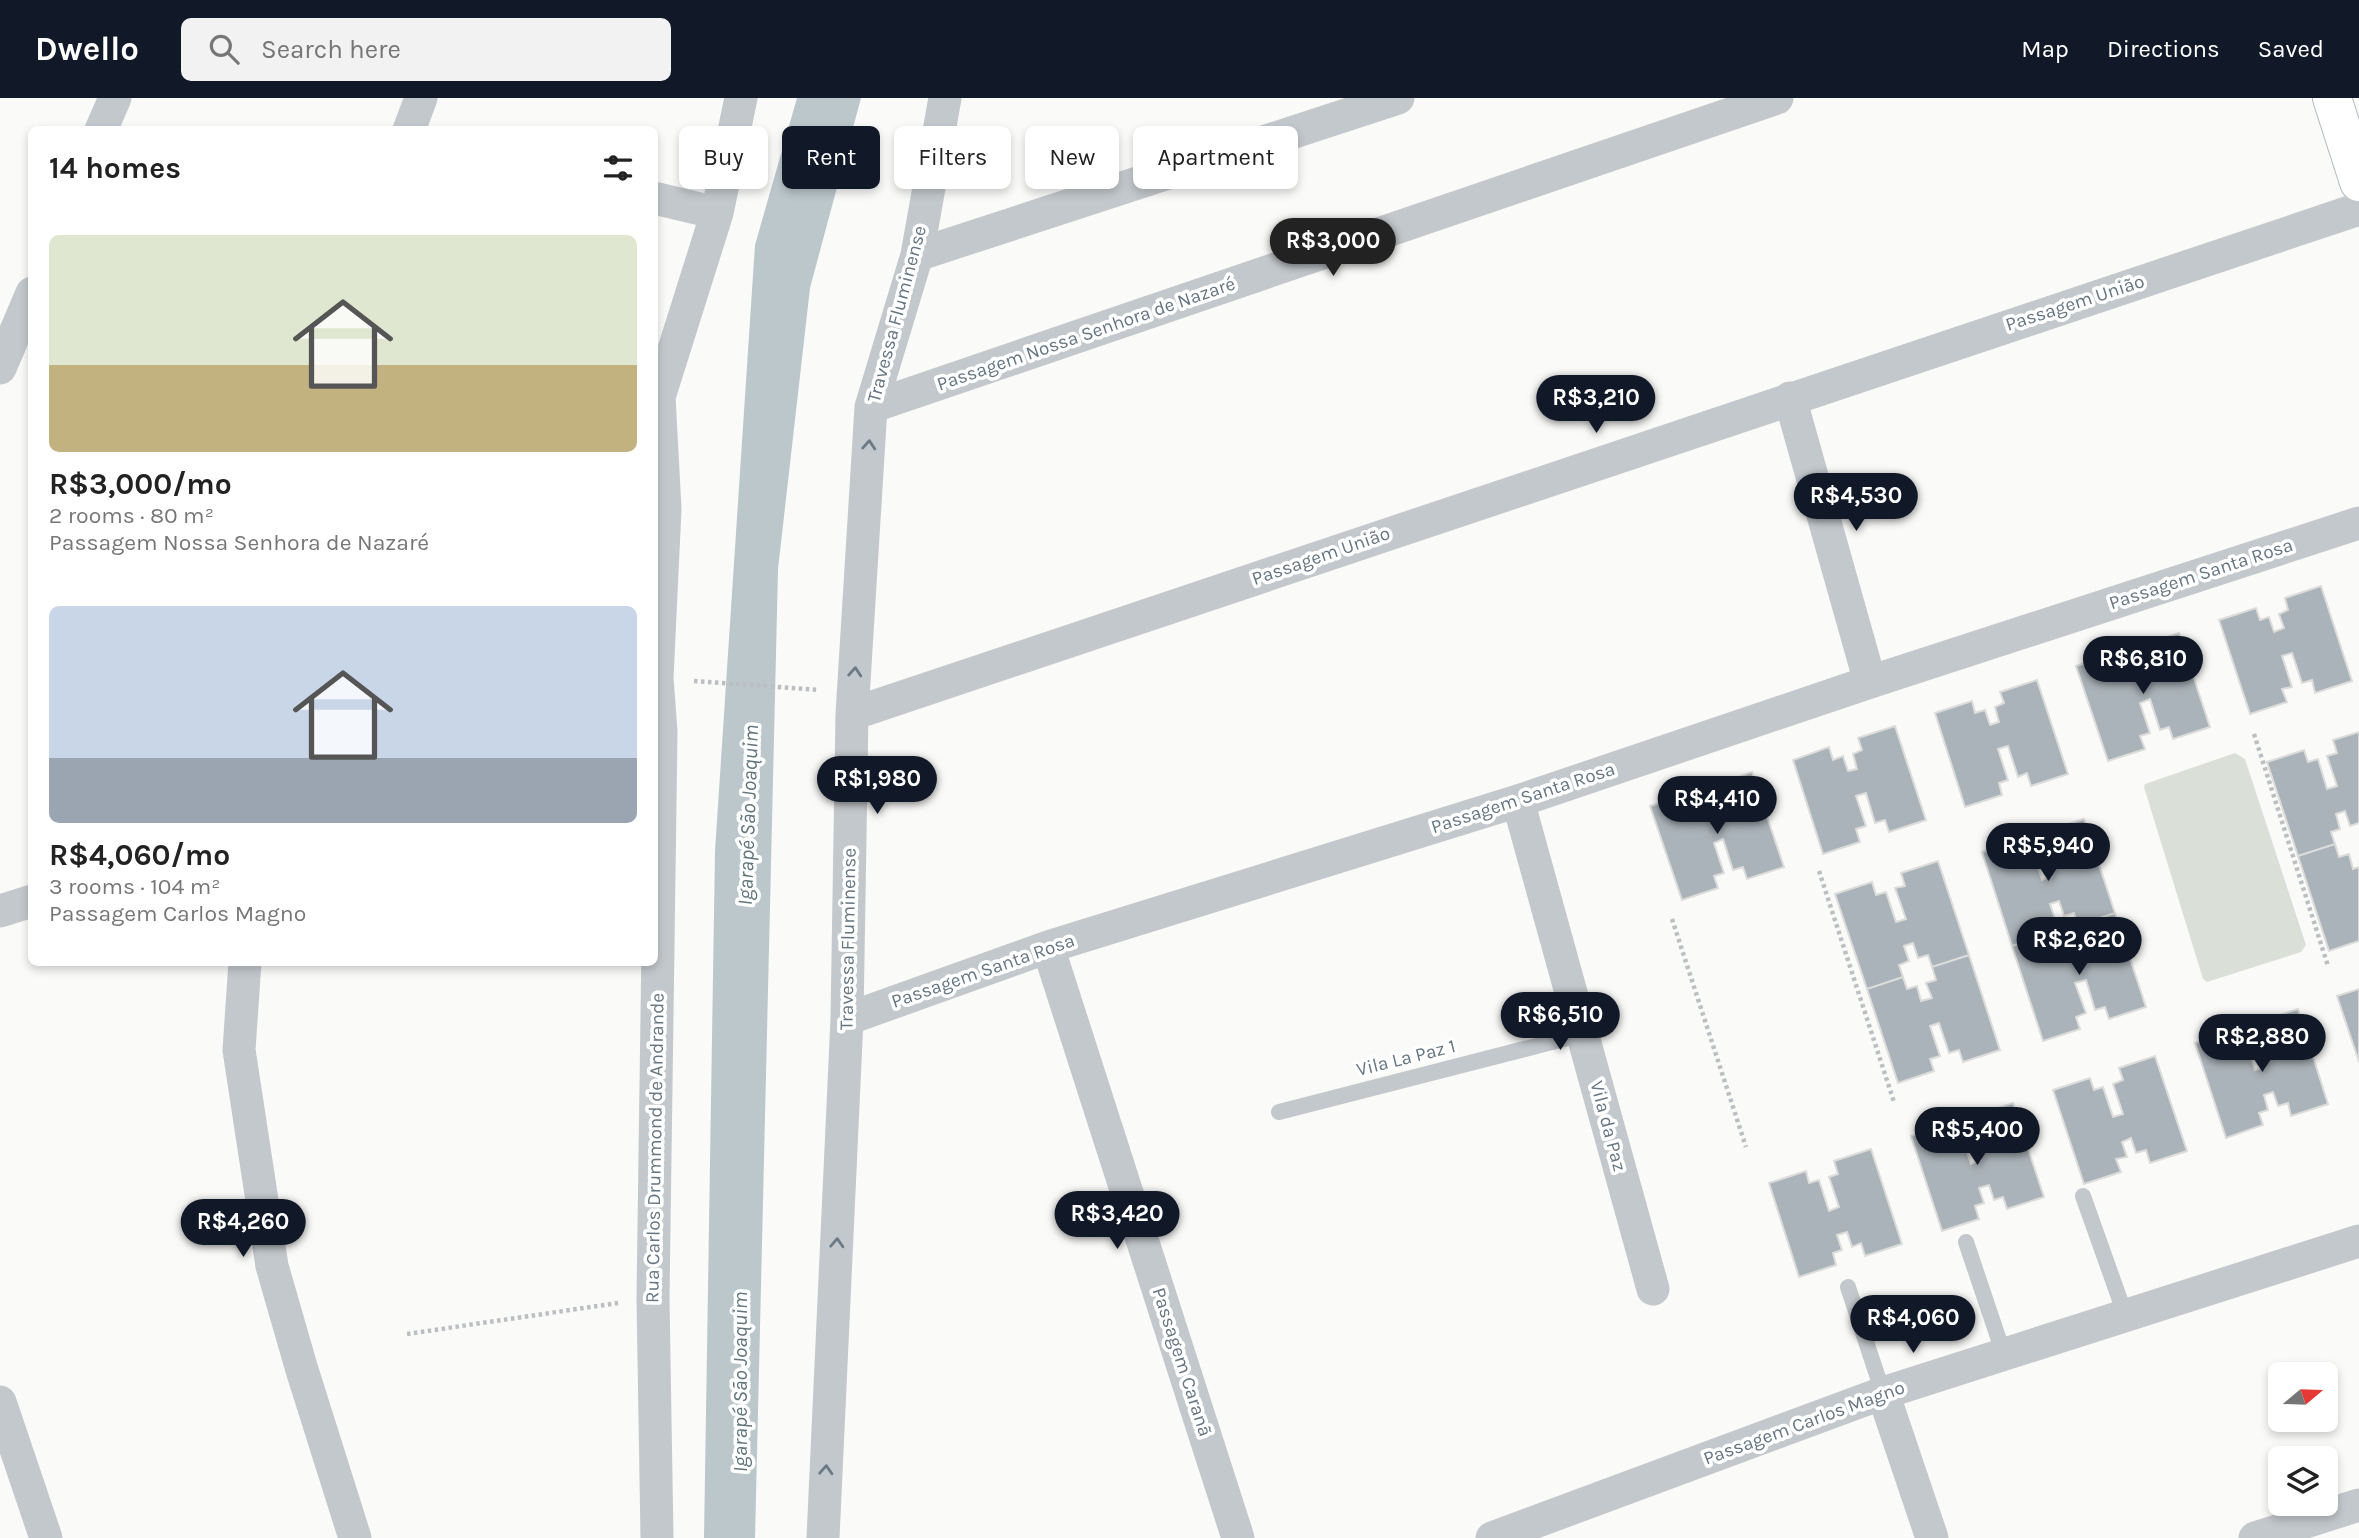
<!DOCTYPE html>
<html lang="en">
<head>
<meta charset="utf-8">
<style>
  :root { --surface:#fff; --page:#f2f2f2; --text:#222; --muted:#767676; --accent:#111827 }
  body { margin:0; font-family:Karla,sans-serif; background:var(--page); color:var(--text); height:100vh; display:flex; flex-direction:column; font-size:26px; white-space:nowrap }
  * { box-sizing:border-box; margin:0 }
  p { font-size:23px; color:var(--muted) }
  .icon { flex:none; width:38px; height:38px; fill:none; stroke:currentColor; stroke-width:2; stroke-linecap:round; stroke-linejoin:round }
  .map { position:relative; flex:1; overflow:hidden }
  .drawer { position:absolute; left:28px; top:28px; width:630px; height:840px; display:flex; flex-direction:column; background:var(--surface); border-radius:10px; box-shadow:0 4px 10px #0003 }
  .drawer>* { flex:none }
  .hud { position:absolute; left:679px; top:28px; width:665px; height:63px; display:flex; gap:14px }
  .needle { width:46px; rotate:71deg }
  .buttons { position:absolute; left:2268px; top:1264px; display:grid; gap:14px }
  .buttons a { display:grid; place-items:center; width:70px; height:70px; border-radius:10px; background:var(--surface); box-shadow:0 4px 10px #0003; font-size:35px }
  .price { position:absolute; translate:-50% -60px; padding:0 16px; border-radius:24px; background:var(--accent); color:#fff; font-size:23px; line-height:46px; filter:drop-shadow(0 2px 4px #0008) }
  .price::after { content:''; position:absolute; left:50%; top:42px; width:21px; height:16px; margin-left:-10px; background:inherit; clip-path:polygon(0 0,100% 0,50% 100%) }
  .price.on { background:#222; color:#fff }
  ul { padding:0; list-style:none }
  li { display:grid; align-content:center; gap:14px; height:371px; padding:0 21px }
  li span { display:grid; place-items:center; height:217px; border-radius:10px; color:#555 }
  li>.icon { margin-inline-start:auto }
  span .icon { width:126px; height:126px; fill:#fffc; stroke-width:1 }
  li b { font-size:30px }
  h2 { display:flex; justify-content:space-between; align-items:center; height:84px; padding:0 21px; font-size:30px }
  .tag { padding:0 24px; border-radius:10px; background:var(--surface); box-shadow:0 4px 10px #0003; font-size:24px; line-height:63px }
  .tag.on { background:var(--accent); color:#fff }
  header { display:flex; align-items:center; gap:42px; box-sizing:border-box; height:98px; padding:0 35px; background:var(--accent); color:#fff }
  header strong { font-size:33px }
  nav { display:flex; gap:38px; margin-inline-start:auto; font-size:24px }
  .search { width:490px; height:63px; background:var(--page); display:flex; align-items:center; gap:18px; box-sizing:border-box; padding:0 24px; border-radius:10px; color:var(--muted); font-size:26px }
  .map>svg:first-child { display:block }
</style>
</head>
<body>
<header>
<strong>Dwello</strong>
<div class="search"><svg class="icon" aria-label="search" viewBox="0 0 24 24"><circle cx="10" cy="10" r="6"/><path d="M15 15l6 6"/></svg>Search here</div>
<nav><a>Map</a><a>Directions</a><a>Saved</a></nav>
</header>
<div class="map">
<svg width="2359" height="1440" viewBox="0 0 2359 1440">
  <rect width="100%" height="100%" fill="#fafaf8"/>
  <!-- green -->
  <path fill="#dadfd7" d="M2235 655 2245 661 2306 847 2301 854 2207 884 2203 881 2144 689 2145 686Z"/>
  <!-- water -->
  <path fill="#bbc7cb" d="M797 0H861L810 190 778 471 755 1440H704L715 753 755 147Z"/>
  <!-- building -->
  <path fill="#aab3b9" stroke="#dcdcda" stroke-width="2" d="M2321 488 2352 583 2315 595 2312 582 2302 585 2292 555 2282 558 2292 589 2282 591 2287 604 2250 616 2219 522 2256 510 2260 522 2269 519 2274 534 2284 530 2279 516 2288 512 2285 500Z
    M2179 535 2210 629 2173 641 2169 629 2160 632 2150 601 2140 605 2150 635 2140 638 2145 651 2108 663 2076 568 2113 556 2118 568 2127 565 2132 580 2142 577 2136 562 2147 559 2142 547Z
    M2037 582 2068 676 2031 688 2027 675 2018 679 2008 648 1998 651 2008 682 1999 685 2002 697 1965 709 1935 615 1972 603 1975 615 1985 612 1990 627 1999 624 1995 609 2004 605 2000 594Z
    M1895 628 1926 722 1889 734 1885 722 1875 725 1866 695 1856 698 1866 728 1856 731 1860 744 1823 756 1793 662 1829 649 1833 662 1843 658 1848 673 1857 671 1853 656 1862 652 1858 640Z
    M2359 634V725L2350 728 2345 713 2336 716 2340 731 2331 734 2335 746 2298 758 2267 664 2304 652 2308 664 2318 661 2327 691 2337 688 2327 658 2337 655 2333 642Z
    M1752 674 1784 769 1747 781 1743 769 1733 772 1723 741 1714 745 1724 775 1714 778 1718 790 1682 802 1650 708 1687 696 1692 709 1701 705 1705 720 1715 717 1710 702 1720 699 1716 687Z
    M2084 721 2115 815 2078 827 2074 815 2064 818 2059 803 2050 806 2055 821 2045 824 2049 836 2012 848 1982 754 2018 742 2022 755 2032 751 2042 782 2051 778 2042 748 2051 745 2047 733Z
    M2335 746 2339 759 2349 756 2353 771 2359 769V843L2329 853 2298 758Z
    M1938 763 1969 857 1932 869 1928 857 1918 860 1913 845 1904 848 1909 863 1899 867 1903 879 1867 891 1835 796 1872 784 1876 797 1886 794 1896 824 1906 821 1895 790 1905 788 1901 775Z
    M2115 815 2146 909 2109 921 2105 909 2095 912 2086 882 2075 885 2086 915 2076 919 2080 931 2043 943 2012 848 2049 836 2053 849 2063 846 2068 860 2077 857 2072 843 2082 840 2078 827Z
    M1969 857 2000 952 1963 964 1959 952 1949 955 1939 925 1930 928 1940 958 1930 961 1934 973 1898 985 1867 891 1903 879 1907 891 1917 888 1921 903 1932 900 1926 885 1936 882 1932 869Z
    M2359 891V964L2337 898Z
    M2298 911 2328 1006 2291 1018 2288 1005 2278 1008 2273 994 2264 997 2268 1012 2259 1015 2263 1027 2226 1040 2195 945 2232 933 2236 945 2246 942 2255 972 2265 969 2255 939 2265 936 2261 923Z
    M2155 958 2187 1053 2150 1065 2146 1052 2136 1055 2131 1040 2122 1044 2127 1059 2116 1061 2121 1074 2084 1086 2053 992 2090 980 2094 992 2103 989 2113 1019 2123 1016 2113 986 2123 982 2119 970Z
    M2013 1005 2044 1099 2007 1111 2003 1099 1994 1102 1989 1087 1979 1090 1984 1105 1975 1108 1979 1121 1942 1133 1911 1038 1948 1026 1952 1039 1961 1035 1971 1066 1981 1062 1971 1032 1981 1029 1976 1017Z
    M1871 1051 1902 1146 1865 1158 1861 1145 1852 1149 1847 1134 1837 1137 1842 1152 1833 1155 1836 1167 1799 1179 1769 1085 1806 1073 1809 1085 1819 1082 1829 1113 1839 1109 1829 1079 1838 1076 1834 1063Z"/>
  <g fill="none" stroke-linecap="round" stroke-linejoin="round">
    <defs>
      <path id="secondary" d="M2332 0 2359 84"/>
    </defs>
    <!-- secondary casing -->
    <use href="#secondary" stroke="#b3babf" stroke-width="40"/>
    <!-- path -->
    <path stroke="#bbbfc2" stroke-width="4.5" stroke-dasharray="3.5 3.5" stroke-linecap="butt" d="M694 583 818 592
      M2254 636 2328 868
      M1819 773 1894 1004
      M1672 821 1746 1049
      M407 1236 618 1205"/>
    <!-- lane -->
    <path stroke="#c3c8cc" stroke-width="16" d="M1279 1014 1583 936
      M2083 1098 2126 1219
      M1966 1144 2004 1257
      M1848 1189 1883 1295"/>
    <!-- street -->
    <path stroke="#c3c8cc" stroke-width="33" d="M101 32 115 0
      M409 32 421 0
      M654 100 717 115
      M917 157 1398 0
      M0 270 32 195
      M1790 300 1870 584
      M871 309 1777 0
      M852 616 2359 111
      M1518 703 1653 1191
      M0 813 32 803
      M1048 849 1238 1440
      M245 864 239 952 272 1168 302 1272 355 1440
      M847 921 1048 849 1518 703 1870 584 2359 425
      M1883 1295 1932 1440
      M0 1304 46 1440
      M657 1440 653 1200 661 634 657 580 665 411 659 299 717 115 741 0
      M823 1440 847 921 852 616 871 309 917 157 945 0
      M1492 1440 1883 1295 2359 1143
      M2255 1440 2359 1407"/>
    <!-- secondary -->
    <use href="#secondary" stroke="#fff" stroke-width="38"/>
  </g>
  <!-- one-way arrows -->
  <defs><path id="oneway-chevron" d="M-2-3.5L2.5 0L-2 3.5" fill="none" stroke-width="1.6" stroke-linecap="round" stroke-linejoin="round" transform="scale(1.75)"/></defs>
  <g stroke="#6a7a87">
    <use href="#oneway-chevron" transform="translate(869 347) rotate(-86)"/>
    <use href="#oneway-chevron" transform="translate(855 574) rotate(-86)"/>
    <use href="#oneway-chevron" transform="translate(837 1145) rotate(-87)"/>
    <use href="#oneway-chevron" transform="translate(826 1372) rotate(-87)"/>
  </g>
  <g text-anchor="middle" dominant-baseline="central" stroke-width="7" stroke-linejoin="round" paint-order="stroke">
    <!-- street labels -->
    <g font-size="19" fill="#657683" stroke="#fff">
      <text transform="translate(2075 205) rotate(-18)">Passagem União</text>
      <text transform="translate(897 216) rotate(-75)">Travessa Fluminense</text>
      <text transform="translate(1086 236) rotate(-19)">Passagem Nossa Senhora de Nazaré</text>
      <text transform="translate(1321 458) rotate(-19)">Passagem União</text>
      <text transform="translate(2201 476) rotate(-18)">Passagem Santa Rosa</text>
      <text transform="translate(1523 700) rotate(-18)">Passagem Santa Rosa</text>
      <text transform="translate(848 841) rotate(-89)">Travessa Fluminense</text>
      <text transform="translate(983 873) rotate(-19)">Passagem Santa Rosa</text>
      <text transform="translate(1406 960) rotate(-14)">Vila La Paz 1</text>
      <text transform="translate(1608 1028) rotate(75)">Vila da Paz</text>
      <text transform="translate(655 1050) rotate(-89)">Rua Carlos Drummond de Andrande</text>
      <text transform="translate(1182 1264) rotate(72)">Passagem Caranã</text>
      <text transform="translate(1804 1325) rotate(-20)">Passagem Carlos Magno</text>
    </g>
    <!-- water labels -->
    <g font-size="21" font-style="italic" fill="#60757c" stroke="#fff">
      <text transform="translate(748 717) rotate(-88)">Igarapé São Joaquim</text>
      <text transform="translate(740 1284) rotate(-90)">Igarapé São Joaquim</text>
    </g>
  </g>
</svg>
<div class="buttons">
<a><svg class="needle" viewBox="-14 -14 28 28"><path d="M0-13l5 13h-10z" fill="#e53935"/><path d="M0 13l5-13h-10z" fill="#767676"/></svg></a>
<a><svg class="icon" aria-label="layers" viewBox="0 0 24 24"><path d="M12 4l9 5-9 5-9-5zM3 14l9 5 9-5"/></svg></a>
</div>
<b class="price on" style="left:1333px;top:180px">R$3,000</b>
<b class="price" style="left:1596px;top:337px">R$3,210</b>
<b class="price" style="left:1856px;top:435px">R$4,530</b>
<b class="price" style="left:2143px;top:598px">R$6,810</b>
<b class="price" style="left:877px;top:718px">R$1,980</b>
<b class="price" style="left:1717px;top:738px">R$4,410</b>
<b class="price" style="left:2048px;top:785px">R$5,940</b>
<b class="price" style="left:2079px;top:879px">R$2,620</b>
<b class="price" style="left:1560px;top:954px">R$6,510</b>
<b class="price" style="left:2262px;top:976px">R$2,880</b>
<b class="price" style="left:1977px;top:1069px">R$5,400</b>
<b class="price" style="left:1117px;top:1153px">R$3,420</b>
<b class="price" style="left:243px;top:1161px">R$4,260</b>
<b class="price" style="left:1913px;top:1257px">R$4,060</b>
<div class="hud">
<a class="tag">Buy</a>
<a class="tag on">Rent</a>
<a class="tag">Filters</a>
<a class="tag">New</a>
<a class="tag">Apartment</a>
</div>
<section class="drawer">
<h2>14 homes<svg class="icon" aria-label="filters" viewBox="0 0 24 24"><path d="M4 7h16M4 17h16"/><circle cx="9" cy="7" r="2"/><circle cx="15" cy="17" r="2"/></svg></h2>
<ul>
<li><span style="background:linear-gradient(#dfe7d0 60%,#c2b280 0)"><svg class="icon" aria-label="home" viewBox="0 0 24 24"><path d="M3 11l9-7 9 7M6 9v11h12V9"/></svg></span><div><b>R$3,000/mo</b><p>2 rooms · 80 m²</p><p>Passagem Nossa Senhora de Nazaré</p></div></li>
<li><span style="background:linear-gradient(#c9d6e8 70%,#9aa5b1 0)"><svg class="icon" aria-label="home" viewBox="0 0 24 24"><path d="M3 11l9-7 9 7M6 9v11h12V9"/></svg></span><div><b>R$4,060/mo</b><p>3 rooms · 104 m²</p><p>Passagem Carlos Magno</p></div></li>
</ul>
</section>
</div>
</body>
</html>
